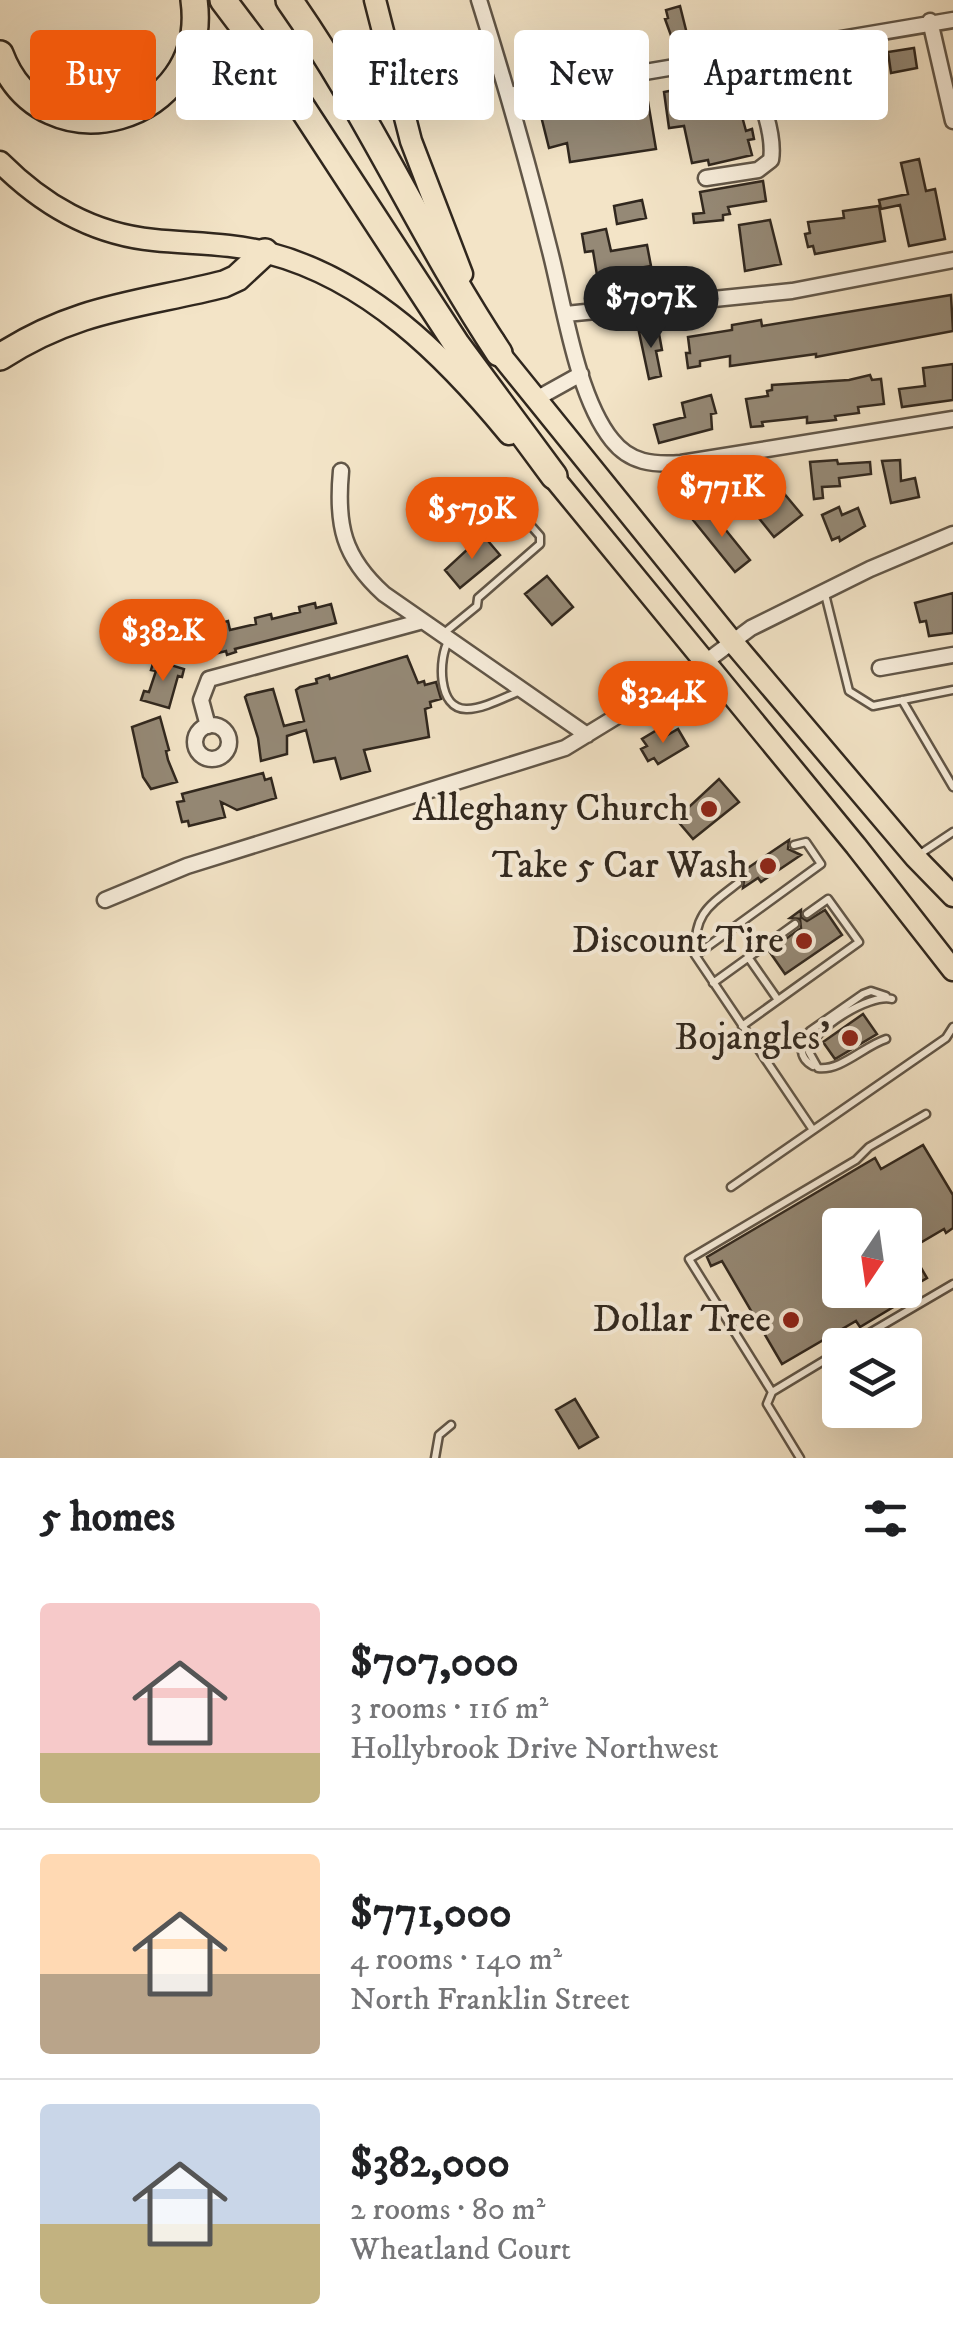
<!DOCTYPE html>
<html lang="en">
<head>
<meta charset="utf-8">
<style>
  :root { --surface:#fff; --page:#f2f2f2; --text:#202124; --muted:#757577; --line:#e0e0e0; --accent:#ea580c }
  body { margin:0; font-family:"IM FELL DW Pica",serif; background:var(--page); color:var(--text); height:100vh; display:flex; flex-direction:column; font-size:38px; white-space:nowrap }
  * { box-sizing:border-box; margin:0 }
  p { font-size:32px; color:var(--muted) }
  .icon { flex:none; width:55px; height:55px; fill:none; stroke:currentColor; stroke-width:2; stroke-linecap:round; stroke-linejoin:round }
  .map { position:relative; height:1458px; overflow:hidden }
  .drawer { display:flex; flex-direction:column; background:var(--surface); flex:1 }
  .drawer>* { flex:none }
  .top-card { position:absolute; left:30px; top:30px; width:895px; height:90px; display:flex; gap:20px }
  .needle { width:65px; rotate:193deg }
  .buttons { position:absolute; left:822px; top:1208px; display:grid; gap:20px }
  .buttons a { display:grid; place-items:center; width:100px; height:100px; border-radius:10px; background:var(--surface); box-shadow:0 10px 40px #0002; font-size:50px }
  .price { position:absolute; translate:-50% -85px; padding:0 22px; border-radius:35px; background:var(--accent); color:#fff; font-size:32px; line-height:65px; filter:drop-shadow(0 2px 5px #0008) }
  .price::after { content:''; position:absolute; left:50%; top:60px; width:30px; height:22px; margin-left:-15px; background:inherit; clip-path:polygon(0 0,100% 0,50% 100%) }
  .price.on { background:#222; color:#fff }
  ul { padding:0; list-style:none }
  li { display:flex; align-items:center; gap:30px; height:250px; padding:0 40px }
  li+li { border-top:2px solid var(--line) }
  li span { display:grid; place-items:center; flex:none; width:280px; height:200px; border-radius:10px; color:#555 }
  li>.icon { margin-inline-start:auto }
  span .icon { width:120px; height:120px; fill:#fffc; stroke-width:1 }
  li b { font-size:42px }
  h2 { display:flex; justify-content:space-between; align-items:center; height:120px; padding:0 40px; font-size:42px }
  .tag { padding:0 35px; border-radius:10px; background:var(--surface); box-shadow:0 10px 40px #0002; font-size:35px; line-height:90px }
  .tag.on { background:var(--accent); color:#fff }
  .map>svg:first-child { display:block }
</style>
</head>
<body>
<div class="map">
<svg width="953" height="1458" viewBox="0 0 953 1458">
  <rect width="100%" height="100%" fill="#f3e4c7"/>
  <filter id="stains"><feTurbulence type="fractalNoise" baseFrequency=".002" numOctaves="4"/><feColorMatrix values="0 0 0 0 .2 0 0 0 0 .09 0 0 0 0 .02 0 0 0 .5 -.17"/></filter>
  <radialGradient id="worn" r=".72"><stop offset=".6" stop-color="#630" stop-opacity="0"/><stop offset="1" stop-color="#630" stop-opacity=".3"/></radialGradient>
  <!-- building -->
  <path fill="#958976" stroke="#30271e" stroke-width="2.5" fill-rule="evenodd" d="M680 6 688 38 673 41 665 19 668 18 666 10Z
    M914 48 917 68 891 73 888 52Z
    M834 60 837 76 806 82 803 66Z
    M778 63 791 109 776 112 766 68V65Z
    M730 72 746 131 752 129 754 139 748 140 752 155 709 165 708 160 692 163 684 126 669 128 664 92 700 85 705 107 725 101 716 77Z
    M647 96 656 149 570 162 567 143 549 148 541 116Z
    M919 159 926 191 935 189 945 239 909 246 900 205 881 209 879 200 908 194 901 163Z
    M763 181 766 201 728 207 730 214 723 215V220L694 223 693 214 704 213 700 192Z
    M642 200 646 218 617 224 614 206Z
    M879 206 885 241 815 254 813 246 808 247 805 234 810 233 808 222 844 218 843 211Z
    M770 220 781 264 745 271 739 225Z
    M606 229 611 251 647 245 651 266 597 275 593 251 585 252 582 234Z
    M951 295 953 331 816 357V354L730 366V356L700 361V366L688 368 686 353H690L688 337 732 330V325L761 320 762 326Z
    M658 328 662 350 656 351 661 376 649 379 639 332Z
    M953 364V400L902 407 899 389 925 386 923 368Z
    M870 375 872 380 881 379 884 404 858 407 859 413 835 416 836 420 807 423V417L790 419 762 422 763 426 751 427 746 399 768 396 767 391 772 390V385L849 380Z
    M711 395 716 413 711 414 712 429 659 443 654 425 685 417 682 403Z
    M837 460 838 464 870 462 871 474 839 478 840 486 822 487 823 498 814 499 810 462Z
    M900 460 901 481 915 478 919 497 891 503 882 461Z
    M772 479 802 515 774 537 745 501Z
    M839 507 842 515 858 508 865 526 840 541 839 537 832 540 822 515Z
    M708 508 750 560 735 572 693 520Z
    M483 535 500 555 460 588 445 570Z
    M547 576 573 607 552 625 525 594Z
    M953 593V633L929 636 926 621 920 622 915 603Z
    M315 603 316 608 331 604 336 623 235 649 236 652 227 655 226 651 194 659 187 632 228 621 230 630 256 624 255 618 271 614 272 619 300 612 299 607Z
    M407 656 418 683 424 681 425 685 436 682 441 699 430 702 431 707 425 709 429 737 364 750 370 771 341 779 335 758 314 762 306 730 287 736V754L261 761 258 738 245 697 247 695 273 689 284 726 304 721 296 690 300 687 317 683 316 679 329 675 330 679Z
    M154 660 184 669 182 677 178 676 169 708 141 700 144 691 149 692 156 671 151 670Z
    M160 717 169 750 166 751 168 760 177 782 151 789 143 777 132 727Z
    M678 729 688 746 658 764 654 758 648 761 641 749 647 746 642 739 657 730 662 738Z
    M263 773 265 780 271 778 276 798 237 810 221 802 225 817 189 826 188 821 182 822 177 802 184 801 182 794Z
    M719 779 739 802 693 839 676 819Z
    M789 840 788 849 801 855 761 882 758 878 743 888 744 880 736 876Z
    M801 910V917L807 921 825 910 842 935 785 974 769 951 801 928 800 919 790 918Z
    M863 1014 877 1034 835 1059 823 1042Z
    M923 1145 953 1195V1228L946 1233 944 1229 910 1249 927 1278 891 1299 895 1306 860 1327 856 1321 782 1364 722 1261 711 1266 707 1257 875 1158 881 1169ZM840 1225H905V1290H840Z
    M575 1399 598 1437 579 1448 556 1410Z"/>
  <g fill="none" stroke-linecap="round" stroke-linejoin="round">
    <defs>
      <path id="service" d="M824 590 849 691 873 706 953 690
        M444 633 477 606 478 598 540 544V536L510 502
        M449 640C438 657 437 710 467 709 484 709 507 696 523 690
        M902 700 953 787
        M920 854 953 832
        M738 883C707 907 694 914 695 955L813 1130
        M696 955 821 864 806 842 794 845
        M748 957 778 1000
        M713 983 795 924
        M742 1026 859 942 828 899 807 914
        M886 1039C864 1046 841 1071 818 1068L809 1052C810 1030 870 993 892 999
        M813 1066C798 1058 799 1042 810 1031L863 994 871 991 886 996
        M731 1187 946 1038 953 1027
        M849 1345 953 1284
        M772 1392 689 1259 856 1160 869 1147 926 1114
        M435 1458 439 1435 451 1425
        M800 1458 767 1404 772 1392 840 1351"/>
      <path id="minor" d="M479 0C505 83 529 167 550 251 564 305 577 397 612 440 630 463 653 465 681 463L953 419
        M930 21 953 121
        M509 95 953 20
        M706 178 758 170 771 160C776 129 754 83 743 54
        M566 314 792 291 953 260
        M536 399 581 374
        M341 471C336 525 343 557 384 594L587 735
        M880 668 953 655
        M195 742a17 17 0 1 1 34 0a17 17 0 1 1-34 0Z
        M208 726 201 700 209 679 423 621
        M105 900 187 866 565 748 704 663 751 628 870 569 953 534"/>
      <path id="primary" d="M375 0 411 141 462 274
        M0 162C43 205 92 234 154 240 192 244 230 243 268 253 368 279 445 356 509 434
        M494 341 499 353 731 640 915 857 953 896
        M545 467 856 846 953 970"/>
      <path id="motorway" d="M223 0 288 86 457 345 554 476
        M289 0C368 112 423 239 499 353
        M0 54C43 169 211 122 194 0
        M0 357C77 307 140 305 224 284L237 278 265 252"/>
    </defs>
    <!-- service casing -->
    <use href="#service" stroke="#615648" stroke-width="11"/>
    <!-- minor casing -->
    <use href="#minor" stroke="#615648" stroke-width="19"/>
    <!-- primary casing -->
    <use href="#primary" stroke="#30271e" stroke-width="25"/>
    <!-- motorway casing -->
    <use href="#motorway" stroke="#30271e" stroke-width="30"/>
    <!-- service -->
    <use href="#service" stroke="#f7eddb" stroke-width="6"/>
    <!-- minor -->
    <use href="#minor" stroke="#f7eddb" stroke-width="14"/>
    <!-- primary -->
    <use href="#primary" stroke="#f3e4c7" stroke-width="20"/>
    <!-- motorway -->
    <use href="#motorway" stroke="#f3e4c7" stroke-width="25"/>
  </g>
  <!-- markers -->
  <g fill="#8f2418" stroke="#f7eddb" stroke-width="4">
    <circle cx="709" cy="809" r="10"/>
    <circle cx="768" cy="866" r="10"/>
    <circle cx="804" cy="941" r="10"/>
    <circle cx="850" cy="1038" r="10"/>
    <circle cx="791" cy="1320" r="10"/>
  </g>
  <g text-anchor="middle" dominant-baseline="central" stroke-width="8" stroke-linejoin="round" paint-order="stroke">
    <!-- poi labels -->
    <g font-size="38" fill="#30271e" stroke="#f7eddb" text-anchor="end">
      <text x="689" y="809">Alleghany Church</text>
      <text x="748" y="866">Take 5 Car Wash</text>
      <text x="784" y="941">Discount Tire</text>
      <text x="830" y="1038">Bojangles'</text>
      <text x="771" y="1320">Dollar Tree</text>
    </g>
  </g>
  <rect width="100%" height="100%" filter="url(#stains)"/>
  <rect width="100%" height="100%" fill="url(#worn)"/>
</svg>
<div class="buttons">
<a><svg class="needle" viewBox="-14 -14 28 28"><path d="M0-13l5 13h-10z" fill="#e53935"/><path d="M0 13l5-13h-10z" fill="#757577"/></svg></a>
<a><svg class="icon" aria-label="layers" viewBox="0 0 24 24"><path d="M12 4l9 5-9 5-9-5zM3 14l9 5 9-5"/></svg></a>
</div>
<b class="price on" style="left:651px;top:351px">$707K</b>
<b class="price" style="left:722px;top:540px">$771K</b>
<b class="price" style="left:472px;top:562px">$579K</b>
<b class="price" style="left:163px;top:684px">$382K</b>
<b class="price" style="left:663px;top:746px">$324K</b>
<div class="top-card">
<a class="tag on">Buy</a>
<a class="tag">Rent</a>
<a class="tag">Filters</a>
<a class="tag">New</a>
<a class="tag">Apartment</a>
</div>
</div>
<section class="drawer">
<h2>5 homes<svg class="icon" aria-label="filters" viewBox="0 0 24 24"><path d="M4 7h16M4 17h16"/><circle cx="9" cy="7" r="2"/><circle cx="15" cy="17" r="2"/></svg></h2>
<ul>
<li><span style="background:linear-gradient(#f6c9c9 75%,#c2b280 0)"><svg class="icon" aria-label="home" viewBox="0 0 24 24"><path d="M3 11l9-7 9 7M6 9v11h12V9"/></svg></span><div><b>$707,000</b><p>3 rooms · 116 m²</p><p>Hollybrook Drive Northwest</p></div></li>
<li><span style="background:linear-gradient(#ffd9b3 60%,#b9a48a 0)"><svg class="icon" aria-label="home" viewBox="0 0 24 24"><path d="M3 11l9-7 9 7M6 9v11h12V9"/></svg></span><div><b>$771,000</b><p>4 rooms · 140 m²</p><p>North Franklin Street</p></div></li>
<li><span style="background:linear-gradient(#c9d6e8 60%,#c2b280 0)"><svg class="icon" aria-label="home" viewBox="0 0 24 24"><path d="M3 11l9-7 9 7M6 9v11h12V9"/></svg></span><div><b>$382,000</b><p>2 rooms · 80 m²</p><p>Wheatland Court</p></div></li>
</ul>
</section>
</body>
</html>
